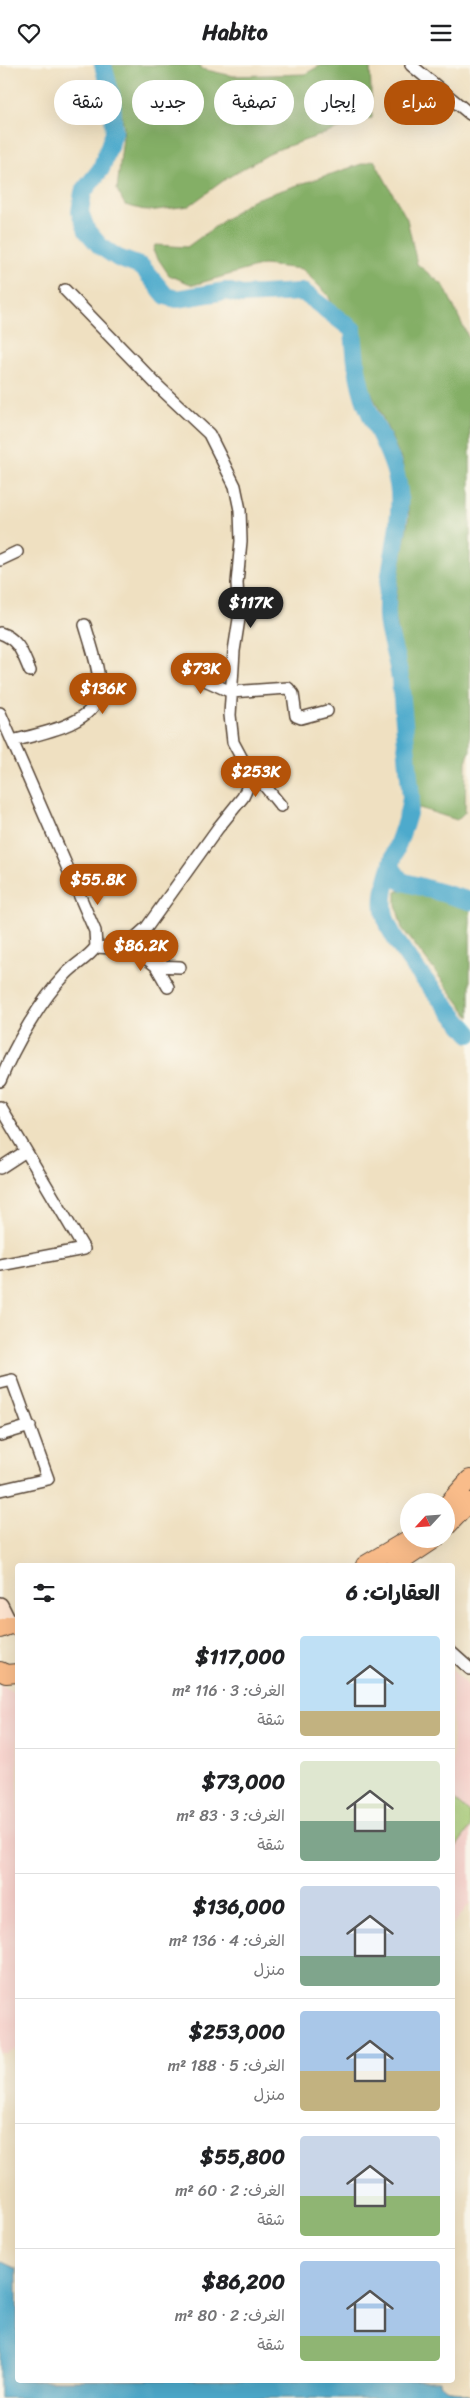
<!DOCTYPE html>
<html lang="ar">
<head>
<meta charset="utf-8">
<style>
  :root { --surface:#fff; --page:#f6f6f6; --text:#202124; --muted:#757577; --line:#e0e0e0; --accent:#b45309 }
  body { margin:0; font-family:Sriracha,"Playpen Sans Arabic",sans-serif; background:var(--page); color:var(--text); direction:rtl; height:100vh; display:flex; flex-direction:column; font-size:19px; white-space:nowrap }
  * { box-sizing:border-box; margin:0 }
  p { font-size:16px; color:var(--muted) }
  .icon { flex:none; width:28px; height:28px; fill:none; stroke:currentColor; stroke-width:2; stroke-linecap:round; stroke-linejoin:round }
  .map { position:relative; flex:1; overflow:hidden; direction:ltr }
  .side { position:absolute; left:15px; top:1498px; width:440px; height:820px; display:flex; flex-direction:column; background:var(--surface); border-radius:5px; box-shadow:0 5px 20px #0002; direction:rtl }
  .side>* { flex:none }
  .guide { position:absolute; left:15px; top:15px; width:440px; height:45px; direction:rtl; display:flex; gap:10px }
  .needle { width:32px; rotate:244deg }
  .fabs { position:absolute; left:400px; top:1428px; display:grid; gap:10px }
  .fabs a { display:grid; place-items:center; width:55px; height:55px; border-radius:50%; background:var(--surface); box-shadow:0 5px 20px #0002; font-size:25px }
  .price { position:absolute; translate:-50% -42px; padding:0 11px; border-radius:18px; background:var(--accent); color:#fff; font-size:16px; line-height:32px; filter:drop-shadow(0 1px 2px #0008) }
  .price::after { content:''; position:absolute; left:50%; top:30px; width:15px; height:11px; margin-left:-8px; background:inherit; clip-path:polygon(0 0,100% 0,50% 100%) }
  .price.current { background:#222; color:#fff }
  ul { padding:0; list-style:none }
  li { display:flex; align-items:center; gap:15px; height:125px; padding:0 15px }
  li+li { border-top:1px solid var(--line) }
  li span { display:grid; place-items:center; flex:none; width:140px; height:100px; border-radius:5px; color:#555 }
  li>.icon { margin-inline-start:auto }
  span .icon { width:60px; height:60px; fill:#fffc; stroke-width:1 }
  li b { font-size:21px }
  h2 { display:flex; justify-content:space-between; align-items:center; height:60px; padding:0 15px; font-size:21px }
  .pill { padding:0 18px; border-radius:22px; background:var(--surface); box-shadow:0 5px 20px #0002; font-size:18px; line-height:45px }
  .pill.current { background:var(--accent); color:#fff }
  header { display:flex; justify-content:space-between; align-items:center; height:65px; padding:0 15px; background:var(--surface); font-size:22px; font-weight:700 }
  .map>svg:first-child { display:block }
</style>
</head>
<body>
<header><svg class="icon" aria-label="menu" viewBox="0 0 24 24"><path d="M4 6h16M4 12h16M4 18h16"/></svg>Habito<svg class="icon" aria-label="heart" viewBox="0 0 24 24"><path d="M12 20l-8-8c-3-5 5-10 8-4 3-6 11-1 8 4z"/></svg></header>
<div class="map">
<svg width="470" height="2333" viewBox="0 0 470 2333">
  <rect width="100%" height="100%" fill="#fbf7ec"/>
  <filter id="ink" filterUnits="userSpaceOnUse"><feTurbulence type="fractalNoise" baseFrequency=".02" numOctaves="2"/><feDisplacementMap in="SourceGraphic" scale="10" xChannelSelector="R" yChannelSelector="G"/><feConvolveMatrix kernelMatrix="1 2 1 2 8 2 1 2 1" color-interpolation-filters="sRGB"/></filter>
  <filter id="wash" filterUnits="userSpaceOnUse"><feTurbulence type="fractalNoise" baseFrequency=".0096" numOctaves="4" result="noise"/><feDisplacementMap in="SourceGraphic" scale="20" xChannelSelector="R" yChannelSelector="G"/><feGaussianBlur stdDeviation="1.12" result="paint"/><feColorMatrix in="noise" values="0 0 0 0 0 0 0 0 0 0 0 0 0 0 0 0 0 1.4 0 .05"/><feComposite in="paint" operator="in"/></filter>
  <g filter="url(#wash)">
    <rect width="100%" height="100%" fill="#efe0c1"/>
    <!-- built -->
    <path fill="#f7d0ca" d="M452 1604 470 1624V1838L453 1860Z
      M0 1620 13 1627 18 1626V1983L7 1989H0Z"/>
    <!-- green -->
    <path fill="#a6cb75" stroke="#707a4a" d="M453 1734 470 1748V1763L453 1786Z"/>
    <!-- forest -->
    <path fill="#84af66" stroke="#606c42" d="M112 0H200L202 4 233 11 305 9 321 0H370L372 53 276 85 227 113 189 141 148 146 125 140 117 125 124 63Z
      M374 95 407 154 417 199 444 221 470 276V686L466 696 465 747 457 755 416 742 407 618 395 549 398 512 409 451 402 396 328 230 302 204 263 200 193 220 169 210 153 186 155 180 187 182 252 135Z
      M401 825H422L470 840V952L402 863 396 840V827Z"/>
    <!-- water -->
    <path fill="#4daacc" stroke="#446a75" d="M0 2196 17 2204 18 2315H440V2318L446 2323 470 2331V2333H0Z"/>
    <g fill="none" stroke-linecap="round" stroke-linejoin="round">
      <!-- river -->
      <path stroke="#4daacc" stroke-width="18" d="M103 0 112 34 114 67 101 104 83 127 80 147 87 166 100 181 118 193 142 202 166 231 177 234 226 226 242 230 303 227 353 265C355 291 357 314 366 339 377 368 396 394 399 427 402 469 385 510 387 552 388 573 398 593 400 615 404 653 407 693 411 732 409 757 396 777 391 802L401 816 470 836
        M391 802C386 818 381 834 385 851 392 881 448 943 470 969"/>
    </g>
  </g>
  <g filter="url(#ink)">
    <g fill="none" stroke-linecap="round" stroke-linejoin="round">
      <defs>
        <path id="minor" d="M411 0 470 49
          M65 225 159 322 209 369 235 421 240 445 241 476 237 518 239 554 234 586 230 650 233 677 248 705V721L243 732 218 763 147 862 128 879 113 883 96 882
          M0 495 17 487
          M0 568C19 574 23 590 30 606
          M183 605 231 627 288 623 293 629 296 651 301 653 327 646
          M0 648 95 866 96 882C87 894 75 899 65 910 40 936 14 982 0 1016
          M12 676C38 669 94 660 99 628 102 611 90 577 85 560
          M248 705 256 710 281 741
          M128 879 156 901 168 922
          M156 901 180 902
          M0 1042 84 1184 0 1200
          M0 1103 26 1086
          M0 1318 12 1315 48 1414 0 1425
          M0 1370 30 1361
          M452 1588 470 1604"/>
        <path id="secondary" d="M0 1540 10 1560"/>
        <path id="trunk" d="M446 1441 470 1414
          M446 1462 470 1437
          M365 1500 409 1474
          M396 1500 435 1474
          M0 1564 10 1560 18 1561
          M0 1606 6 1609 18 1608"/>
      </defs>
      <!-- minor casing -->
      <use href="#minor" stroke="#564536" stroke-width="14"/>
      <!-- secondary casing -->
      <use href="#secondary" stroke="#564536" stroke-width="18"/>
      <!-- trunk casing -->
      <use href="#trunk" stroke="#564536" stroke-width="20"/>
      <!-- minor -->
      <use href="#minor" stroke="#fff" stroke-width="11"/>
      <!-- secondary -->
      <use href="#secondary" stroke="#fde4d0" stroke-width="15"/>
      <!-- trunk -->
      <use href="#trunk" stroke="#f9bc8a" stroke-width="18"/>
    </g>
  </g>
</svg>
<div class="fabs">
<a><svg class="needle" viewBox="-14 -14 28 28"><path d="M0-13l5 13h-10z" fill="#e53935"/><path d="M0 13l5-13h-10z" fill="#757577"/></svg></a>
</div>
<b class="price current" style="left:251px;top:564px">$117K</b>
<b class="price" style="left:201px;top:630px">$73K</b>
<b class="price" style="left:103px;top:650px">$136K</b>
<b class="price" style="left:256px;top:733px">$253K</b>
<b class="price" style="left:98px;top:841px">$55.8K</b>
<b class="price" style="left:141px;top:907px">$86.2K</b>
<div class="guide">
<a class="pill current">شراء</a>
<a class="pill">إيجار</a>
<a class="pill">تصفية</a>
<a class="pill">جديد</a>
<a class="pill">شقة</a>
</div>
<section class="side">
<h2>العقارات: 6<svg class="icon" aria-label="filters" viewBox="0 0 24 24"><path d="M4 7h16M4 17h16"/><circle cx="9" cy="7" r="2"/><circle cx="15" cy="17" r="2"/></svg></h2>
<ul>
<li><span style="background:linear-gradient(#bfe0f5 75%,#c2b280 0)"><svg class="icon" aria-label="home" viewBox="0 0 24 24"><path d="M3 11l9-7 9 7M6 9v11h12V9"/></svg></span><div><b>$117,000</b><p>الغرف: 3 · 116 m²</p><p>شقة</p></div></li>
<li><span style="background:linear-gradient(#dfe7d0 60%,#7fa58c 0)"><svg class="icon" aria-label="home" viewBox="0 0 24 24"><path d="M3 11l9-7 9 7M6 9v11h12V9"/></svg></span><div><b>$73,000</b><p>الغرف: 3 · 83 m²</p><p>شقة</p></div></li>
<li><span style="background:linear-gradient(#c9d6e8 70%,#7fa58c 0)"><svg class="icon" aria-label="home" viewBox="0 0 24 24"><path d="M3 11l9-7 9 7M6 9v11h12V9"/></svg></span><div><b>$136,000</b><p>الغرف: 4 · 136 m²</p><p>منزل</p></div></li>
<li><span style="background:linear-gradient(#a9c7e8 60%,#c2b280 0)"><svg class="icon" aria-label="home" viewBox="0 0 24 24"><path d="M3 11l9-7 9 7M6 9v11h12V9"/></svg></span><div><b>$253,000</b><p>الغرف: 5 · 188 m²</p><p>منزل</p></div></li>
<li><span style="background:linear-gradient(#c9d6e8 60%,#8fb573 0)"><svg class="icon" aria-label="home" viewBox="0 0 24 24"><path d="M3 11l9-7 9 7M6 9v11h12V9"/></svg></span><div><b>$55,800</b><p>الغرف: 2 · 60 m²</p><p>شقة</p></div></li>
<li><span style="background:linear-gradient(#a9c7e8 75%,#8fb573 0)"><svg class="icon" aria-label="home" viewBox="0 0 24 24"><path d="M3 11l9-7 9 7M6 9v11h12V9"/></svg></span><div><b>$86,200</b><p>الغرف: 2 · 80 m²</p><p>شقة</p></div></li>
</ul>
</section>
</div>
</body>
</html>
